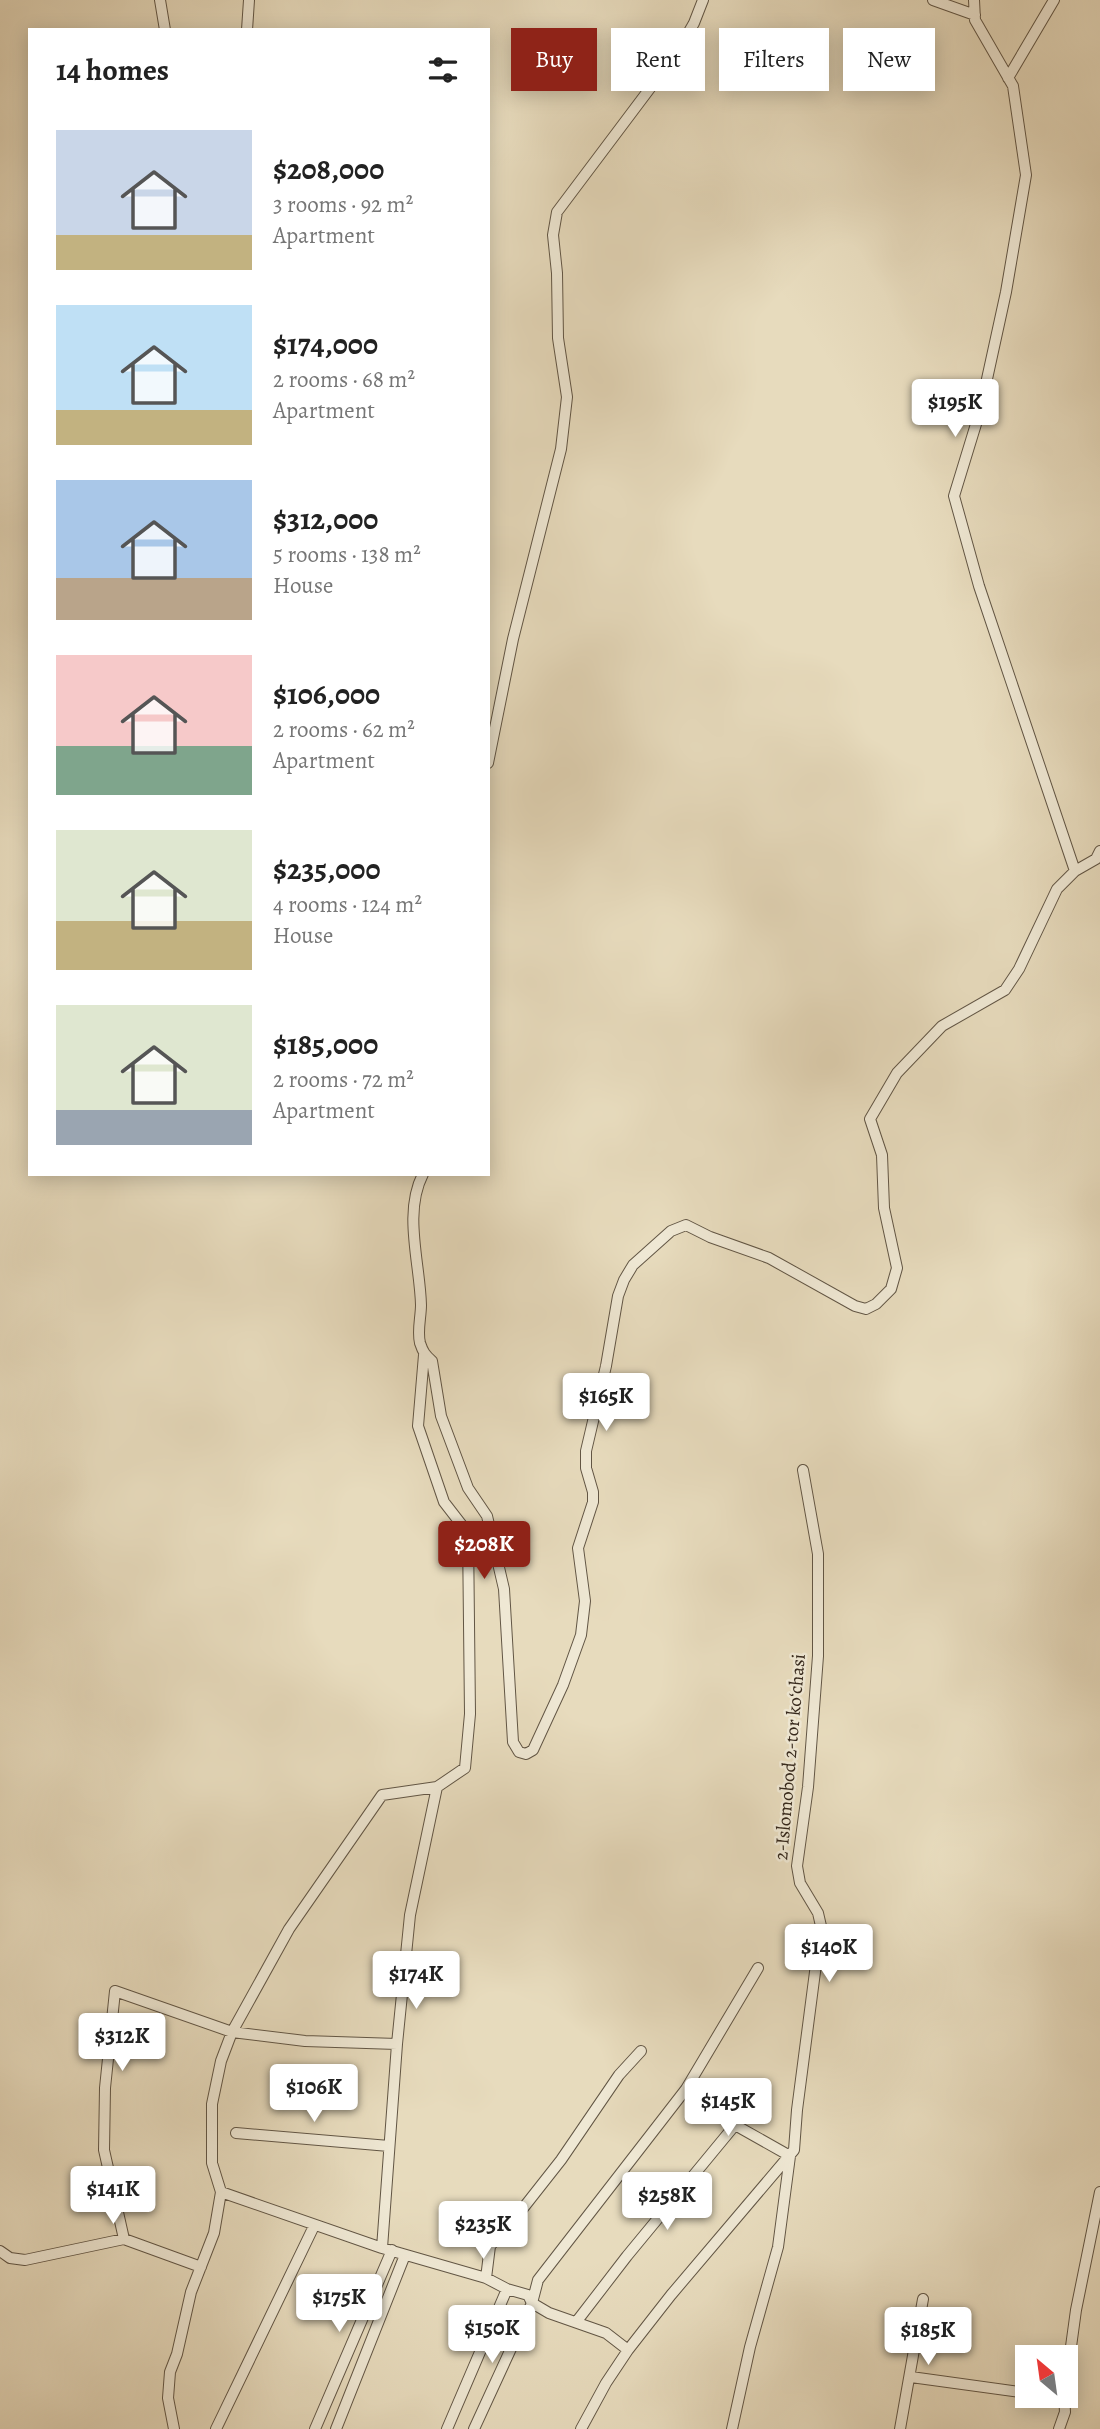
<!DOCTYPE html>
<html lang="en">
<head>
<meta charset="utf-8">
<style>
  :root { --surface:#fff; --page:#f2f2f2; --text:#222; --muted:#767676; --accent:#8f2418 }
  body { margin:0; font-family:Alegreya,serif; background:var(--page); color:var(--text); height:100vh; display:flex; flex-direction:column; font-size:26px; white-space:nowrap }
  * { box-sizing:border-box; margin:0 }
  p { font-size:23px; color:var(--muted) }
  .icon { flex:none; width:38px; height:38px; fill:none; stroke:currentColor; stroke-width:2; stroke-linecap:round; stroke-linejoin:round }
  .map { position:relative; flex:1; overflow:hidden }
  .details { position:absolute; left:28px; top:28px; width:462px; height:1148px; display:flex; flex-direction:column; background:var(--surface); border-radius:0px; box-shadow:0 4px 18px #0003 }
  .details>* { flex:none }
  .guide { position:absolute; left:511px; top:28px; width:483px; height:63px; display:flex; gap:14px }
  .needle { width:46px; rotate:331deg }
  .controls { position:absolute; left:1015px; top:2345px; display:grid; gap:14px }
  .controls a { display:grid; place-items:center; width:63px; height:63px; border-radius:0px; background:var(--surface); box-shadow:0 4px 18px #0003; font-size:35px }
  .price { position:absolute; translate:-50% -60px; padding:0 16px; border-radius:7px; background:#fff; color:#222; font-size:23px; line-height:46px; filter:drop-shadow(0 2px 4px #0008) }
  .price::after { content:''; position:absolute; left:50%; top:42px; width:21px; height:16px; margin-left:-10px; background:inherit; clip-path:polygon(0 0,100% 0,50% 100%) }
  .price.selected { background:var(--accent); color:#fff }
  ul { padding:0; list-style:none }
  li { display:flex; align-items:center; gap:21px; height:175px; padding:0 28px }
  li span { display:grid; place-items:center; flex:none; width:196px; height:140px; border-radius:0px; color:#555 }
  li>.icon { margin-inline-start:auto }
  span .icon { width:84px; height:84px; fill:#fffc; stroke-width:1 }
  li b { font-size:30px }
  h2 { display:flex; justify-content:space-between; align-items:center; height:84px; padding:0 28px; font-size:30px }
  .pill { padding:0 24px; border-radius:0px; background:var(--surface); box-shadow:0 4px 18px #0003; font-size:24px; line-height:63px }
  .pill.selected { background:var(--accent); color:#fff }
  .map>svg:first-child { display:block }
</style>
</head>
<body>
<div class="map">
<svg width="1100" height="2429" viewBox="0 0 1100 2429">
  <rect width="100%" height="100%" fill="#e7dbbd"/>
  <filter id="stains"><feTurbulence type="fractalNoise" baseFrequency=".00286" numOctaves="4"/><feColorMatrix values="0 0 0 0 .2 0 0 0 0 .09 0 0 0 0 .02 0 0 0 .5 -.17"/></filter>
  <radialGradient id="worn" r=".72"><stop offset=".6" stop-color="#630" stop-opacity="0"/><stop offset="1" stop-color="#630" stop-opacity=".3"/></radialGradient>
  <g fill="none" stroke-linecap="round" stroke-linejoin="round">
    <defs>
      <path id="minor" d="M160 0 165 30
        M933 0 975 15
        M974 0 975 20 1013 86 1026 175 1006 292 980 411 954 496 979 586 1075 871
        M247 30 249 0
        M1008 78 1054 0
        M488 763 513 639 561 449 567 397 558 338 557 273 553 235 557 212 678 51 694 23 703 0
        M423 1174C403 1213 420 1263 421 1305 421 1317 417 1331 420 1343 423 1352 425 1355 432 1361L441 1416 468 1488 487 1516 504 1589 513 1742 519 1752 526 1754 533 1750 563 1685 581 1635 585 1601 578 1548 593 1502V1492L586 1468V1451L606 1366 618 1296 624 1280 633 1265 671 1231 686 1225 710 1237 769 1258 855 1306 866 1309 876 1304 891 1289 897 1268 884 1208 882 1155 870 1119 897 1073 942 1026 1005 990 1019 969 1057 889 1075 871 1096 859 1100 851
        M686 2089 735 2125 790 2156 778 2247 750 2347 732 2429
        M236 2133 389 2146
        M221 2192 382 2248 486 2278 507 2289 528 2295 532 2303
        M124 2239 104 2150 105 2088 115 1991 232 2032 305 2041 397 2044 410 1915 437 1787
        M382 2248 397 2044
        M0 2251 10 2258 25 2260 124 2239 201 2267
        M486 2278 490 2246 513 2221 561 2160 619 2075 641 2051
        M532 2303 549 2313 606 2333 628 2350
        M577 2321 627 2256 735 2125
        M911 2377 1027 2393
        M1066 2383 1076 2310 1100 2192
        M1045 2396 1064 2398
        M174 2429 168 2398 170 2372 177 2354 191 2292 214 2233 221 2192 212 2163V2104L221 2061 232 2032 289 1929 382 1795 437 1787 465 1768 470 1714 468 1533 444 1502 418 1426 424 1355
        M216 2429 314 2226
        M315 2429 392 2250
        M336 2429 405 2255
        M447 2429 507 2289
        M474 2429 532 2303 538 2280 686 2089 758 1968
        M581 2429 606 2383 628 2350 671 2295 794 2150 797 2110 821 1926 818 1913 800 1883 797 1866 808 1787 818 1656V1554L803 1470
        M900 2429 923 2299
        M1059 2429 1065 2412 1064 2396"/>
    </defs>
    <!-- minor casing -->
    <use href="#minor" stroke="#625645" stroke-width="12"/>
    <!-- minor -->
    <use href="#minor" stroke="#efe8d4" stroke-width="10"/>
  </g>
  <g text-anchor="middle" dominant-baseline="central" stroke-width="5" stroke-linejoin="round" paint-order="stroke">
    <!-- street labels -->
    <g font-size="19" fill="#36291d" stroke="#efe8d4">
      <text transform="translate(790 1757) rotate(-85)">2-Islomobod 2-tor koʻchasi</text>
    </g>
  </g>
  <rect width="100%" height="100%" filter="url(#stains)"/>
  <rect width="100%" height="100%" fill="url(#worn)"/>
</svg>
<div class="controls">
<a><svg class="needle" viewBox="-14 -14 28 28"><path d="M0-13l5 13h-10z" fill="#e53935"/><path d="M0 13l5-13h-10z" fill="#767676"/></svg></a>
</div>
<b class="price" style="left:955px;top:439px">$195K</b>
<b class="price" style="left:606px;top:1433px">$165K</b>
<b class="price selected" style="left:484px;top:1581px">$208K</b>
<b class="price" style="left:829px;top:1984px">$140K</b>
<b class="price" style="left:416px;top:2011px">$174K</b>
<b class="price" style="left:122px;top:2073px">$312K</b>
<b class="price" style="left:314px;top:2124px">$106K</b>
<b class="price" style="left:728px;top:2138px">$145K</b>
<b class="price" style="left:113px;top:2226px">$141K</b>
<b class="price" style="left:667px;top:2232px">$258K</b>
<b class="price" style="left:483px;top:2261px">$235K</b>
<b class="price" style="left:339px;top:2334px">$175K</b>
<b class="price" style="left:492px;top:2365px">$150K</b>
<b class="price" style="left:928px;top:2367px">$185K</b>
<div class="guide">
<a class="pill selected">Buy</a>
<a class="pill">Rent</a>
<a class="pill">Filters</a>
<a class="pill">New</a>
</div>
<section class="details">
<h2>14 homes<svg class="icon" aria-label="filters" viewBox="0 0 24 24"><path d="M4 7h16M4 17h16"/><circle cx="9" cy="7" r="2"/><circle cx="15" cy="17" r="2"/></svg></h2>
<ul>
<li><span style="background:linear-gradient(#c9d6e8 75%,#c2b280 0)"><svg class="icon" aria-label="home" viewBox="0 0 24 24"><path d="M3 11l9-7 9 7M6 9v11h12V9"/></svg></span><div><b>$208,000</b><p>3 rooms · 92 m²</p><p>Apartment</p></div></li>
<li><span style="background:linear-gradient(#bfe0f5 75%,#c2b280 0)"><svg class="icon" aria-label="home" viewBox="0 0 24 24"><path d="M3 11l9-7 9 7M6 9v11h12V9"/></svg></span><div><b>$174,000</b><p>2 rooms · 68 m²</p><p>Apartment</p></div></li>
<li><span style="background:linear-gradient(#a9c7e8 70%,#b9a48a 0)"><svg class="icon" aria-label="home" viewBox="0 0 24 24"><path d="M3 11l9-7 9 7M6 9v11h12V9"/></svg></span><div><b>$312,000</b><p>5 rooms · 138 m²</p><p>House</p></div></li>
<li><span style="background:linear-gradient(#f6c9c9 65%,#7fa58c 0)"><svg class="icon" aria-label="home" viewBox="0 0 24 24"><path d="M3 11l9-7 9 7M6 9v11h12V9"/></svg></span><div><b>$106,000</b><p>2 rooms · 62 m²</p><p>Apartment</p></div></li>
<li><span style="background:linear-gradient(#dfe7d0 65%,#c2b280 0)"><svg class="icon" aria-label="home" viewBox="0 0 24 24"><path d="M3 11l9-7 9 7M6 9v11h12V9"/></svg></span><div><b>$235,000</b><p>4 rooms · 124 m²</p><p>House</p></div></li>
<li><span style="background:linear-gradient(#dfe7d0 75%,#9aa5b1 0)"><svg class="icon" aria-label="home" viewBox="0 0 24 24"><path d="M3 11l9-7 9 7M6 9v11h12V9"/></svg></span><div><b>$185,000</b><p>2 rooms · 72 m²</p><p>Apartment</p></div></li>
</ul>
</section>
</div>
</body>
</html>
